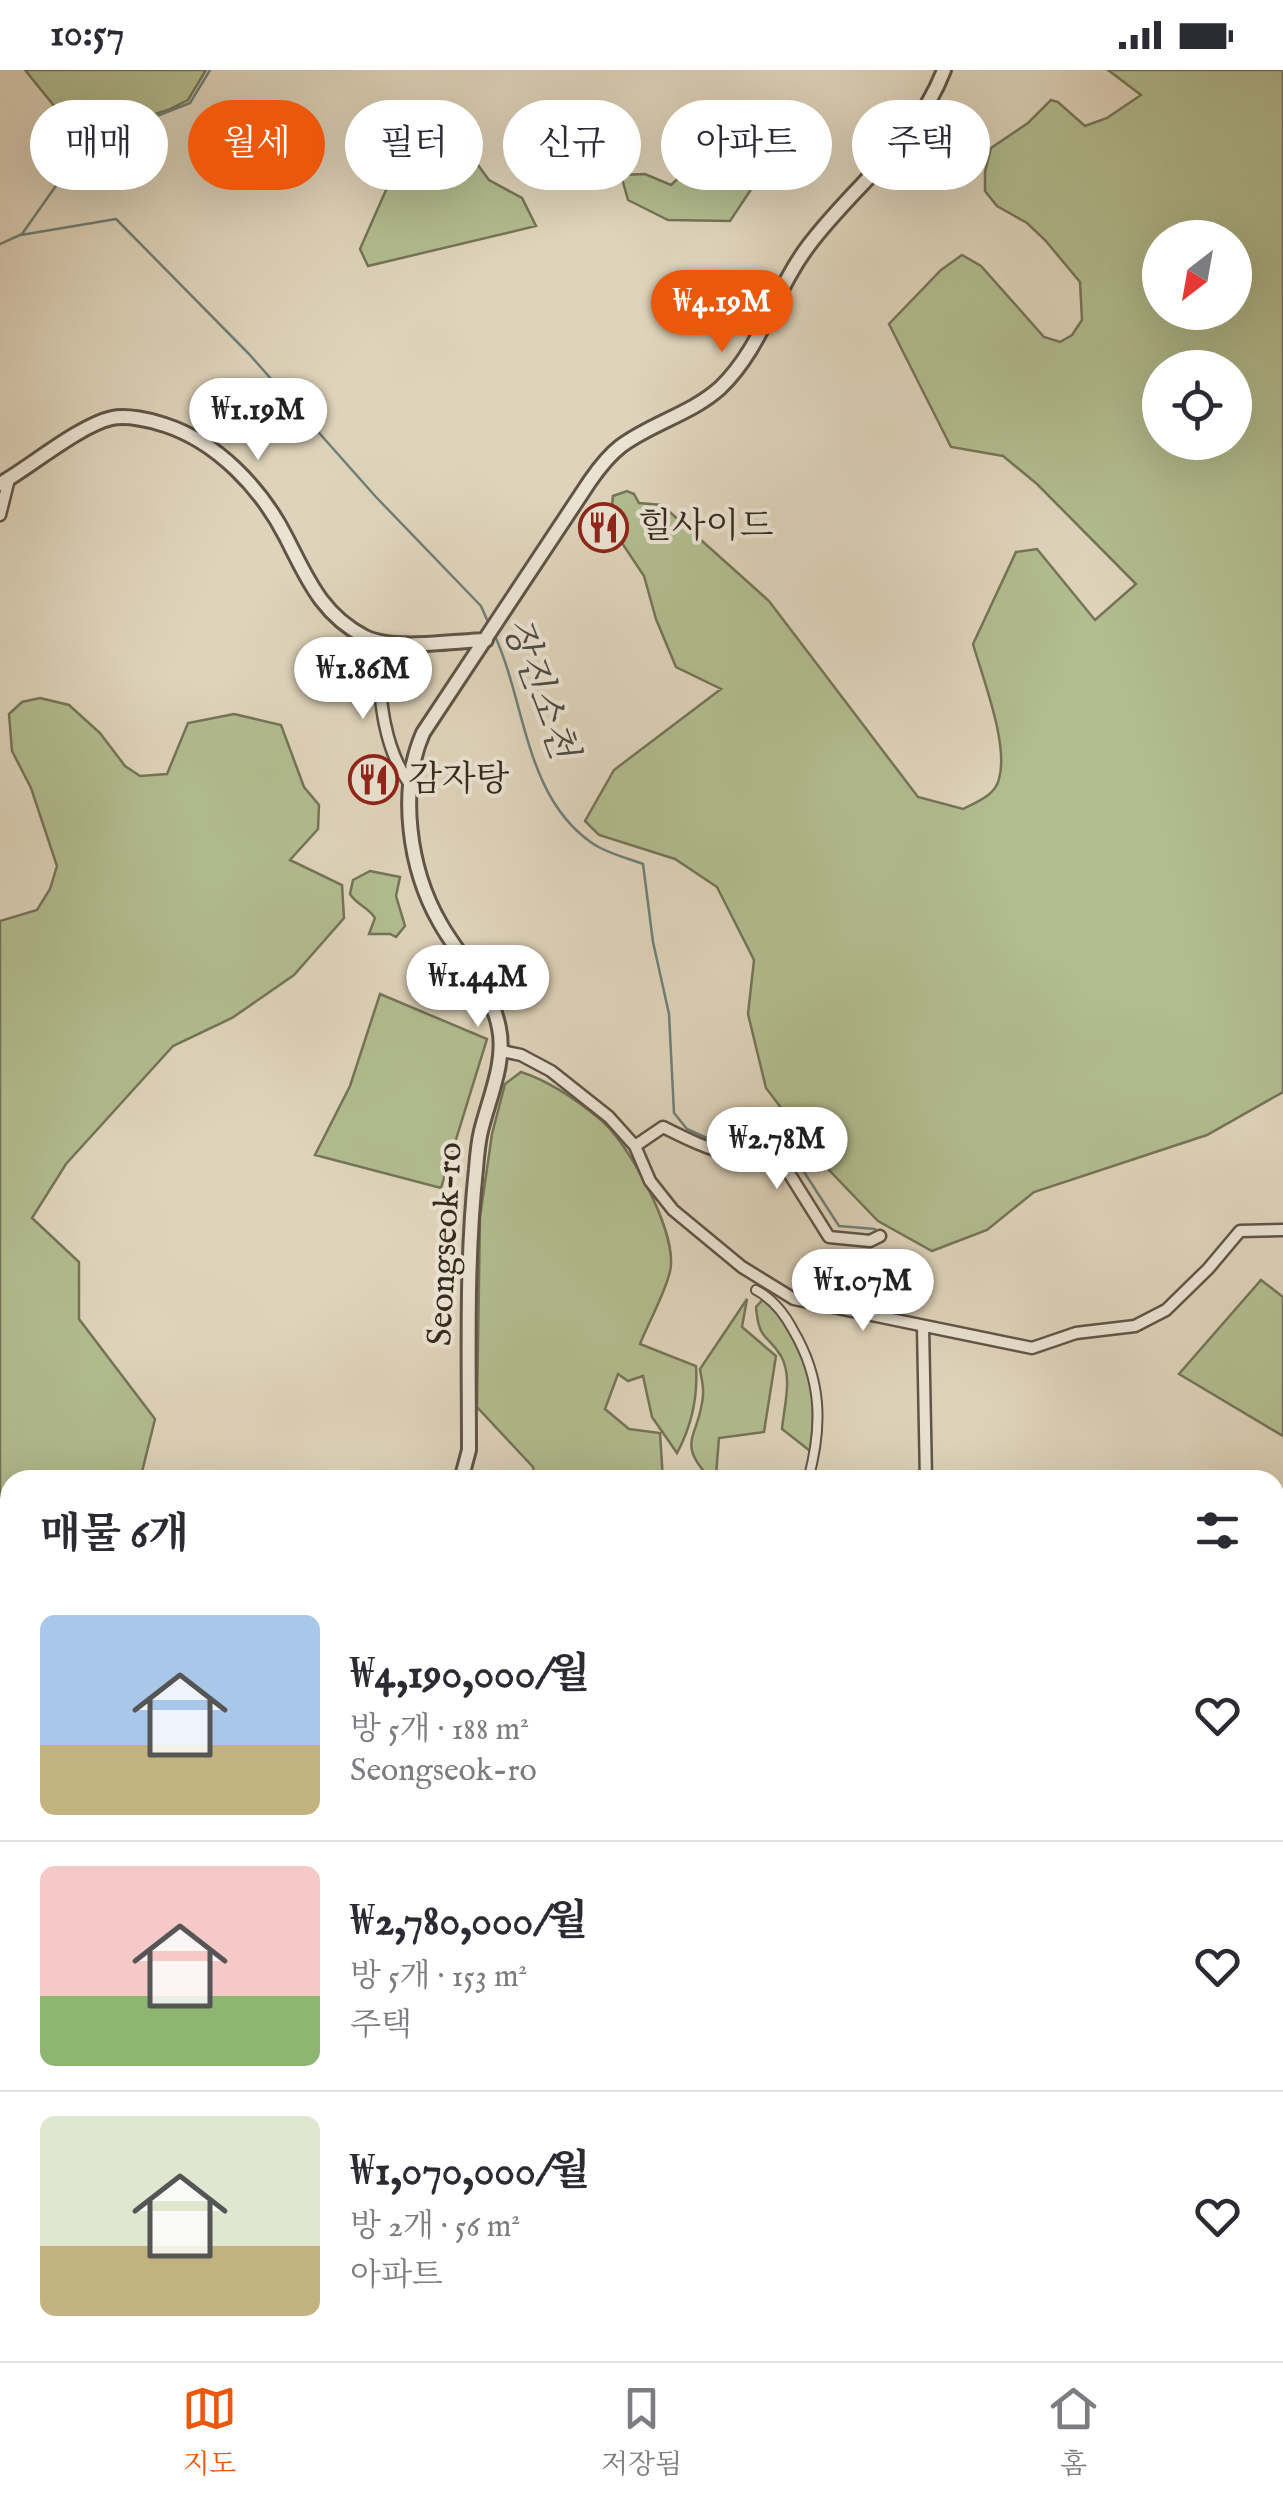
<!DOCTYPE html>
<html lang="ko">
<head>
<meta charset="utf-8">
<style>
  :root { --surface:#fff; --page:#f2f2f3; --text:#2b2b33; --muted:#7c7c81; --line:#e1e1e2; --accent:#ea580c }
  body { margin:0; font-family:"IM FELL English","Noto Serif KR",serif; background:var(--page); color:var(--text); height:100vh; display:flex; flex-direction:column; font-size:38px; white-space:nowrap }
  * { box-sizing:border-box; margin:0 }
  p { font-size:32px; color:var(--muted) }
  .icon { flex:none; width:55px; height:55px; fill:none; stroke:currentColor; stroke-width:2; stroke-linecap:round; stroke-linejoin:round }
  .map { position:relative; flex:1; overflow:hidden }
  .details { position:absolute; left:0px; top:1400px; width:1285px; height:892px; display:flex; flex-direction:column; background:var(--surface); border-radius:30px 30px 0 0; box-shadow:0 10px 40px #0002 }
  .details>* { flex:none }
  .hud { position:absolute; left:30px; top:30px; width:1225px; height:90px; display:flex; gap:20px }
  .needle { width:65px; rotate:211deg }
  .controls { position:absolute; left:1142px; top:150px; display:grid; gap:20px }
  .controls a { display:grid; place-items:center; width:110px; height:110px; border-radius:50%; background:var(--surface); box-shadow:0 10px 40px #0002; font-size:50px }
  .price { position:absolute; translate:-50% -85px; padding:0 22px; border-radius:35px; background:#fff; color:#222; font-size:32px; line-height:65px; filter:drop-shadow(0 2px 5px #0008) }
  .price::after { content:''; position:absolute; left:50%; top:60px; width:30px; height:22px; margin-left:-15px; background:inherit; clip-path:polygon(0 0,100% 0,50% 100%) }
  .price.current { background:var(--accent); color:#fff }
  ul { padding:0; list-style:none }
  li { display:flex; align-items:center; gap:30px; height:250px; padding:0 40px }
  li+li { border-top:2px solid var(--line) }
  li span { display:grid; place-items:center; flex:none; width:280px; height:200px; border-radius:15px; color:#555 }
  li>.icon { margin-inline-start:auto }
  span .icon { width:120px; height:120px; fill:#fffc; stroke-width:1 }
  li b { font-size:42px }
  h2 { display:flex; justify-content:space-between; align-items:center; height:120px; padding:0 40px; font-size:42px }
  .pill { padding:0 35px; border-radius:45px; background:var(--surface); box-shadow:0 10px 40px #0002; font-size:35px; line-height:90px }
  .pill.current { background:var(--accent); color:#fff }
  .status { display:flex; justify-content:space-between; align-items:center; height:70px; padding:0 50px; background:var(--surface); direction:ltr }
  .status svg { height:28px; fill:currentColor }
  .dock { display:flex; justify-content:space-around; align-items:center; height:140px; border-top:2px solid var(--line); background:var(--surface); font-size:28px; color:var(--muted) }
  .dock a { display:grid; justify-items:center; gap:5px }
  .dock .current { color:var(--accent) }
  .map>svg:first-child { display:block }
</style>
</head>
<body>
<div class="status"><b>10:57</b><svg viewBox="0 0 49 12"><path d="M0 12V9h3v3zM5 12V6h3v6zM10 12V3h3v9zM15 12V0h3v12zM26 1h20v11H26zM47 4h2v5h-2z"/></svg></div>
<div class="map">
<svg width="1283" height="2291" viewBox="0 0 1283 2291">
  <rect width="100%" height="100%" fill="#dfd4bb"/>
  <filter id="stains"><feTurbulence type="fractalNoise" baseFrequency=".002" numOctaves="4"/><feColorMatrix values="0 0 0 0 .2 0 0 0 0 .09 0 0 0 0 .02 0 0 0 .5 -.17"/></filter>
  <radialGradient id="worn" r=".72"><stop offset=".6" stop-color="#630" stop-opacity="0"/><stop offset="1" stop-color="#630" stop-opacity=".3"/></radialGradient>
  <!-- green -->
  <path fill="#b2bd90" stroke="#747458" stroke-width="2.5" fill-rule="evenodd" d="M25 0H206L188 30 168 40 87 65 72 58Z
    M1108 0H1283V1022L1207 1065 1034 1122 987 1160 932 1181 878 1151 827 1098 766 1018 748 944 754 890 717 817 675 789 599 765 585 751 614 700 721 619 676 597 656 549 644 506 610 455 613 426 627 421 634 424 639 433 662 435 769 531 918 727 963 739C976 732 995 726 999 709 1009 675 983 609 973 574L1016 482 1037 479 1095 550 1136 514 1037 414 1003 386 951 377 889 254 941 200 962 185 981 196 1044 267 1060 272 1072 265 1082 250 1080 212 1045 170 1027 153 997 136 985 121V102L991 78 1028 53 1051 30 1058 32 1085 56 1107 48 1141 25ZM1160 168H1235V242H1160ZM1160 298H1235V372H1160Z
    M719 65 745 70 756 112 730 151 668 150 628 130 621 105 645 104 671 115 695 93 712 106 730 95Z
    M475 91 489 110 522 128 536 156 368 196 360 179 386 120 417 92Z
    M40 628 69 635 100 663 125 696 140 706 167 704 188 653 234 644 281 655 304 717 319 735 318 759 290 790 342 815 344 848 294 905 232 948 173 976 66 1094 32 1148 79 1192V1249L155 1349 140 1410H10V1585H0V851L37 840 50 819 57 796 31 718 12 681 9 644 22 632Z
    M370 801 400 807 396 826 405 856 396 867 390 864H369L375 848C368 837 357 835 350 824L353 810Z
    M380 924 487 969 441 1118 315 1085 350 1016Z
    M521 1002C549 1011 577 1030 601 1050 629 1074 673 1156 671 1194 671 1211 647 1256 640 1274L696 1296C698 1326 691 1357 677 1383L652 1347 643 1306 628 1311 618 1304 605 1339 629 1359 660 1363 663 1410H535L533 1397 477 1337 480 1147 492 1064 505 1014Z
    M1261 1210 1283 1227V1366L1179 1304Z
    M767 1225C806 1281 820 1311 810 1381L782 1359C784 1337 793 1307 781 1286 767 1263 759 1272 756 1237Z
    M747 1229 742 1257 776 1286 764 1362 719 1368 716 1405 711 1409C674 1371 700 1367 703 1325 704 1317 701 1307 700 1299Z
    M1283 1849V2078L1281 2083H1275V1854Z
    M1275 2232 1283 2234V2291H1210L1212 2283 1275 2282Z
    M10 2254V2282L168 2283V2291H8L0 2280V2259Z"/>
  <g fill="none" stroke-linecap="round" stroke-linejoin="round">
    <!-- stream -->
    <path stroke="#6e7f79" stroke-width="2.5" d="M21 165 116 149 249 284 376 427 481 536 488 552
      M0 174 22 164 79 83 111 64 190 33 210 0
      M494 564C526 632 524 726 592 773 606 783 627 788 643 794L653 872 669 944 674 1043 687 1059 716 1072 771 1075 795 1088 839 1156 875 1159"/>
    <defs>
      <path id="pedestrian" d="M756 1220C773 1229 784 1243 793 1260 822 1309 823 1356 808 1410"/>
      <path id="minor" d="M0 445 9 409
        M376 571C380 619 380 672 409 713
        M502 981 521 985 551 1001 609 1047 635 1076 650 1111 673 1140 742 1197 794 1229 1032 1278 1076 1263 1135 1256 1166 1240 1208 1199 1240 1161 1283 1160
        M635 1076 663 1057C685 1068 709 1080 733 1085 751 1089 766 1083 782 1092L829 1167 870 1171 880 1166
        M923 1256 926 1410
        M0 1717 10 1705
        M229 2282 232 2291"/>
      <path id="tertiary" d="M0 414C30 397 80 355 112 348 127 345 151 350 165 355 217 372 261 418 286 467 307 508 321 544 365 567 394 581 453 571 486 570
        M461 1410 469 1380C469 1287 466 1192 476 1099 477 1086 478 1073 481 1061 489 1028 506 992 499 958 491 916 460 889 440 853 409 799 398 720 423 663L590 411C599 398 608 386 621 376 652 353 691 344 720 318 762 278 774 221 809 175 854 115 916 73 944 0
        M0 1678 10 1679"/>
      <path id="secondary" d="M0 1604 10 1605
        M502 2282 508 2291"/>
    </defs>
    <!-- pedestrian casing -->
    <use href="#pedestrian" stroke="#605447" stroke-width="12"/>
    <!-- minor casing -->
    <use href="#minor" stroke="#605447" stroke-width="15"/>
    <!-- tertiary casing -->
    <use href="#tertiary" stroke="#605447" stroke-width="18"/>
    <!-- secondary casing -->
    <use href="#secondary" stroke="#352a20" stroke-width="19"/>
    <!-- pedestrian -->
    <use href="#pedestrian" stroke="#eae3d3" stroke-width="8"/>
    <!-- minor -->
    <use href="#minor" stroke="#eae3d3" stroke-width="10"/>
    <!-- tertiary -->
    <use href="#tertiary" stroke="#eae3d3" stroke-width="12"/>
    <!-- secondary -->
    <use href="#secondary" stroke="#eae3d3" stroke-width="14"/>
  </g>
  <!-- icons -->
  <defs>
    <symbol id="restaurant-ring" viewBox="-11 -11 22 22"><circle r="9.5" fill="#eae3d3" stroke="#8f2418" stroke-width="1.5"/><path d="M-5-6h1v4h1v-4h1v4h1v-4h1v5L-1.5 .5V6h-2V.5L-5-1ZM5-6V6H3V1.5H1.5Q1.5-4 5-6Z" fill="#8f2418"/></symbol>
  </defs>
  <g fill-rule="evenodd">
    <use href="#restaurant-ring" x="576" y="430" width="55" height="55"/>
    <use href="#restaurant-ring" x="346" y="682" width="55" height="55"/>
  </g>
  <g text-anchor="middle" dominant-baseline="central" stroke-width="8" stroke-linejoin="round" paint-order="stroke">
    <!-- poi labels -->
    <g font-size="35" fill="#352a20" stroke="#eae3d3" text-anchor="start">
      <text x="638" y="457">힐사이드</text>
      <text x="408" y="710">감자탕</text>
    </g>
    <!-- street labels -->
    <g font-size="35" fill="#352a20" stroke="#eae3d3">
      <text transform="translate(446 1174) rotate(-87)">Seongseok-ro</text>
    </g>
    <!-- water labels -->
    <g font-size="38" font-style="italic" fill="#4d4d45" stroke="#eae3d3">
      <text transform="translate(538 619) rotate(70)">장진소천</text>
    </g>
  </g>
  <rect width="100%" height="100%" filter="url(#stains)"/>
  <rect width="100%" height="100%" fill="url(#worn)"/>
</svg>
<div class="controls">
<a><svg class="needle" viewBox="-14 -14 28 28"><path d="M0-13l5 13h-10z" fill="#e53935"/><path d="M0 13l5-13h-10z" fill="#7c7c81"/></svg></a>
<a><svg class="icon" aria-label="locate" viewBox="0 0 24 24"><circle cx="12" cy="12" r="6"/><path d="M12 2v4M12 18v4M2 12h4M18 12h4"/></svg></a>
</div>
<b class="price current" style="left:722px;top:285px">₩4.19M</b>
<b class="price" style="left:258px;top:393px">₩1.19M</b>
<b class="price" style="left:363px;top:652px">₩1.86M</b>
<b class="price" style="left:478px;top:960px">₩1.44M</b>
<b class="price" style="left:777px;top:1122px">₩2.78M</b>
<b class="price" style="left:863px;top:1264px">₩1.07M</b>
<div class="hud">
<a class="pill">매매</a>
<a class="pill current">월세</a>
<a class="pill">필터</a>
<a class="pill">신규</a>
<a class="pill">아파트</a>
<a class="pill">주택</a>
</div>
<section class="details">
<h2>매물 6개<svg class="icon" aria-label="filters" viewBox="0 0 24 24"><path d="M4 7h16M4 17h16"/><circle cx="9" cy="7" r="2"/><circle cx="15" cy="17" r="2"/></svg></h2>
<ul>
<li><span style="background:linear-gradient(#a9c7e8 65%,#c2b280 0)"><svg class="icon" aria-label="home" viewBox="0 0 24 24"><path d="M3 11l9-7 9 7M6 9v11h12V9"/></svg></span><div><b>₩4,190,000/월</b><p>방 5개 · 188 m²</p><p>Seongseok-ro</p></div><svg class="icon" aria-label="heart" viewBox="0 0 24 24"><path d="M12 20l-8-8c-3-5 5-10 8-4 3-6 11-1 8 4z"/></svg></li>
<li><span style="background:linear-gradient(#f6c9c9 65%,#8fb573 0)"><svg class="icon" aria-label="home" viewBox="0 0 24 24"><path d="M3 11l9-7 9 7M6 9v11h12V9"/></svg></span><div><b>₩2,780,000/월</b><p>방 5개 · 153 m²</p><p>주택</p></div><svg class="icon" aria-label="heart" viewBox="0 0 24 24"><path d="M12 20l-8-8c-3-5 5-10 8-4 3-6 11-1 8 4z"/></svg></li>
<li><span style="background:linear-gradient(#dfe7d0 65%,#c2b280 0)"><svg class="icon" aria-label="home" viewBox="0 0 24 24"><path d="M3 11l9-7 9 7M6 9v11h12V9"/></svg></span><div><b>₩1,070,000/월</b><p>방 2개 · 56 m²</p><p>아파트</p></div><svg class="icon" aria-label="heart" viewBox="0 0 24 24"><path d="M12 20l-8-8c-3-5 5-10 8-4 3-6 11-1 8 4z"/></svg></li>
</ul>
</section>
</div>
<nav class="dock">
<a class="current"><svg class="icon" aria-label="map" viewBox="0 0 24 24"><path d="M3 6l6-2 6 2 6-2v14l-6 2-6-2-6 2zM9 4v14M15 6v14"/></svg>지도</a>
<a><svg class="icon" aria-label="saved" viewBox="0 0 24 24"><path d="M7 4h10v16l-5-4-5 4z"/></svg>저장됨</a>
<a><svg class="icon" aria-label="home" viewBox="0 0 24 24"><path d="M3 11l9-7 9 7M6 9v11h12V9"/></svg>홈</a>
</nav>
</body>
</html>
